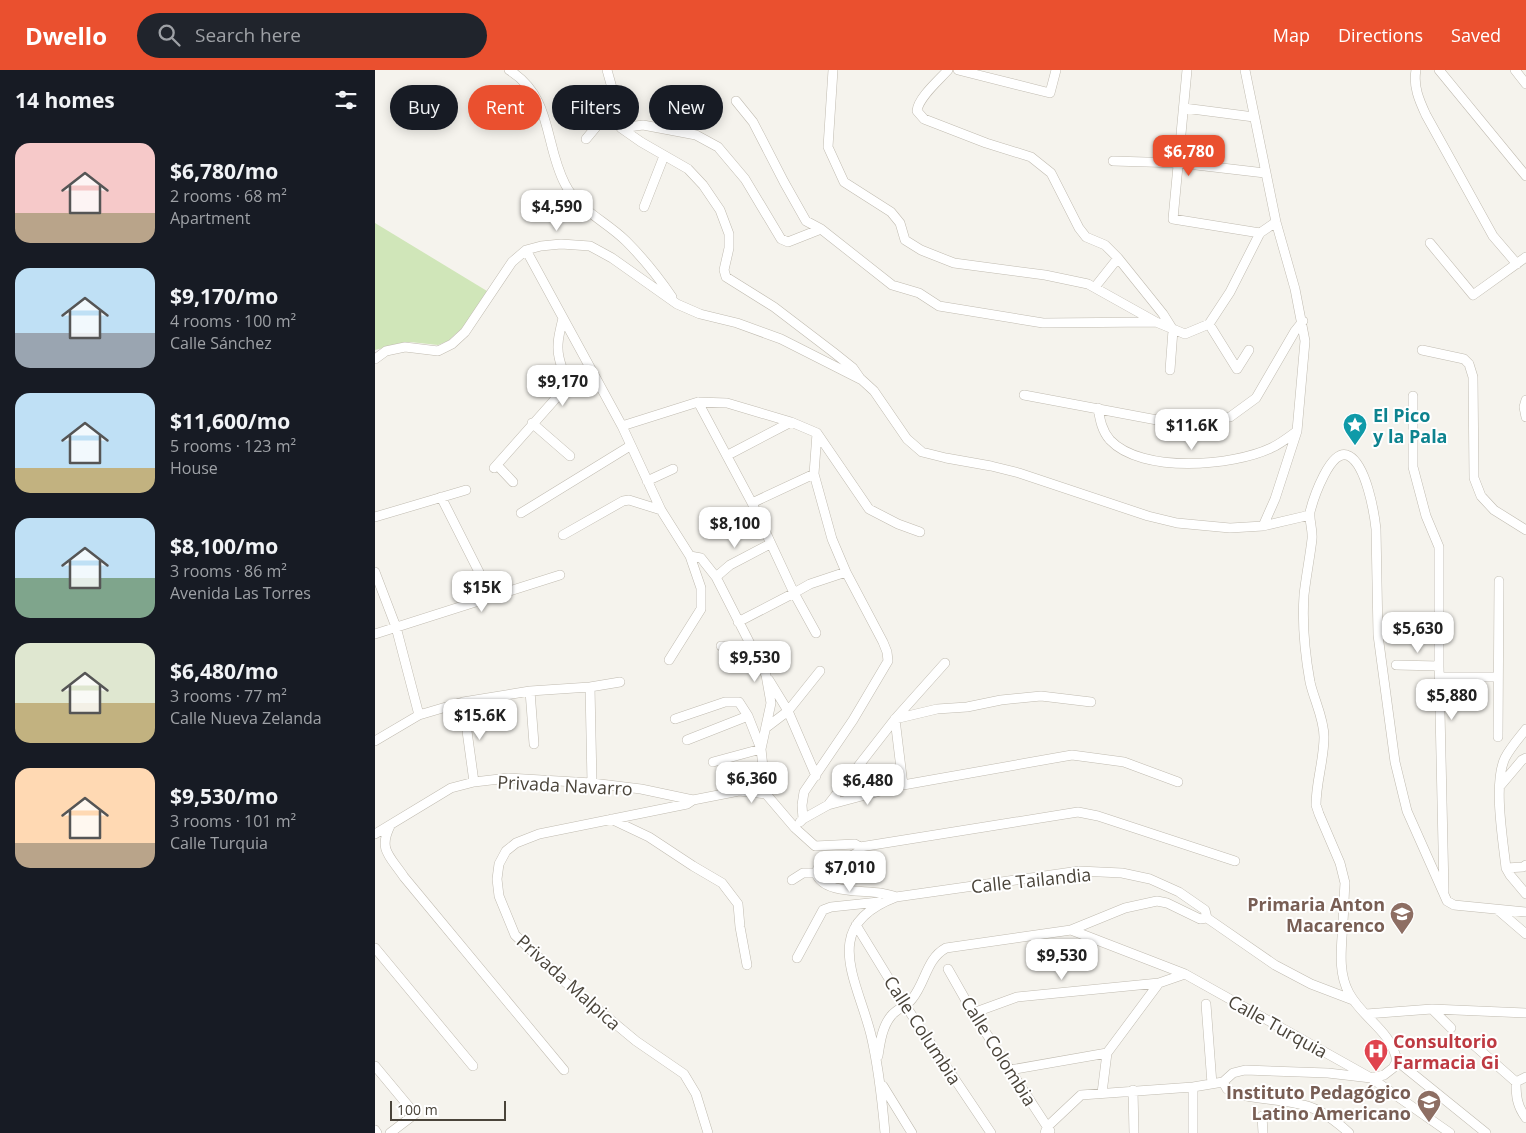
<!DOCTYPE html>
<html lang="en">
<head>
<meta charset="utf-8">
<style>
  :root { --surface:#171b24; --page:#20242c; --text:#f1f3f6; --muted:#9ea1a6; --accent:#ea502f }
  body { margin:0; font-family:"Open Sans",sans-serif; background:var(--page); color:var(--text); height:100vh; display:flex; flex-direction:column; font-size:19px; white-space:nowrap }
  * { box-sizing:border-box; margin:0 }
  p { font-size:16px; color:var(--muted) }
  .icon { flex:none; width:28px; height:28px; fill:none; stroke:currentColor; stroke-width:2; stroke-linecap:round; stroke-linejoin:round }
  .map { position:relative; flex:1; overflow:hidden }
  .drawer { display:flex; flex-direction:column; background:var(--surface); width:375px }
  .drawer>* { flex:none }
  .guide { position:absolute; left:15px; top:15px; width:475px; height:45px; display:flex; gap:10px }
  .scale { position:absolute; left:15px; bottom:12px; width:116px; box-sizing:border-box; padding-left:5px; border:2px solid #4a443a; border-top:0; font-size:14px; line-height:18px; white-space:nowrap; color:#4a443a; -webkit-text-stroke:4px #fff; paint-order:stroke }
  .price { position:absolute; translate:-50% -42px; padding:0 11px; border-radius:10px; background:#fff; color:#222; font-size:16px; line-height:32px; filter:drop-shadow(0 1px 2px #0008) }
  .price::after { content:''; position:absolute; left:50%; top:30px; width:15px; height:11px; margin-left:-8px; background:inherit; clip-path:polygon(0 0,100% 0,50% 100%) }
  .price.selected { background:var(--accent); color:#fff }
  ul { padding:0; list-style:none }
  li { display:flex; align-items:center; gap:15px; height:125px; padding:0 15px }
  li span { display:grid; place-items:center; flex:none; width:140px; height:100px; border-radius:15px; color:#555 }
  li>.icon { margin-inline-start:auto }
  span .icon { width:60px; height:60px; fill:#fffc; stroke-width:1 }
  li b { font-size:21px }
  h2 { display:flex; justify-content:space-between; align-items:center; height:60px; padding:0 15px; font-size:21px }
  .tag { padding:0 18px; border-radius:22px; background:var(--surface); box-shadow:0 2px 12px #0003; font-size:18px; line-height:45px }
  .tag.selected { background:var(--accent); color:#fff }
  header { display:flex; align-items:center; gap:30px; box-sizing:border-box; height:70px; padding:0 25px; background:var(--accent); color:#fff }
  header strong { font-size:24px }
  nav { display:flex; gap:28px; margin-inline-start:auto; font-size:18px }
  .search { width:350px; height:45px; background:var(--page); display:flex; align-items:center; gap:12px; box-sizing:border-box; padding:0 18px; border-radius:28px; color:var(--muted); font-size:19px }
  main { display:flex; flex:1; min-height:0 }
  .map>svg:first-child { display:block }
</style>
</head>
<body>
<header>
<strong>Dwello</strong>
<div class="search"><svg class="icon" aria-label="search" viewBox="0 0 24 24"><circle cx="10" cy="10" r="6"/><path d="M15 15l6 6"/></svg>Search here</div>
<nav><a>Map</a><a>Directions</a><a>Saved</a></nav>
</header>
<main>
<section class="drawer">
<h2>14 homes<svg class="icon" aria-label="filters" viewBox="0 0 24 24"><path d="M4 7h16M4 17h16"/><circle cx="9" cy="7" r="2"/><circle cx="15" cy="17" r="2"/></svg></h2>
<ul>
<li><span style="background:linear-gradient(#f6c9c9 70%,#b9a48a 0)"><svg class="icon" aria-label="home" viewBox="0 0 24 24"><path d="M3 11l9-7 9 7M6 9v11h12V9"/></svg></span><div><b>$6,780/mo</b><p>2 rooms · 68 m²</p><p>Apartment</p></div></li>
<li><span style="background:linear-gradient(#bfe0f5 65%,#9aa5b1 0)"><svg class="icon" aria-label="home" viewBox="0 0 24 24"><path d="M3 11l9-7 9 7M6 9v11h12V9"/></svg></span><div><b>$9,170/mo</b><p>4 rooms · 100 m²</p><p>Calle Sánchez</p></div></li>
<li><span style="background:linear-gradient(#bfe0f5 75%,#c2b280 0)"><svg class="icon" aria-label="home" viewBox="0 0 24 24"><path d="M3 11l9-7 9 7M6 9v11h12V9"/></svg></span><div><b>$11,600/mo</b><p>5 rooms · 123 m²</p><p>House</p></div></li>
<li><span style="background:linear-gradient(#bfe0f5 60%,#7fa58c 0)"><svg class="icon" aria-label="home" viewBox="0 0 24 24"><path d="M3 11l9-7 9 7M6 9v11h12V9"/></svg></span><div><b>$8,100/mo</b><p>3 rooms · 86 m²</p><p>Avenida Las Torres</p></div></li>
<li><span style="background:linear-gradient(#dfe7d0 60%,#c2b280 0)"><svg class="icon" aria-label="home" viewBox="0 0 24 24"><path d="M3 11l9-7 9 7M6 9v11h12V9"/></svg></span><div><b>$6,480/mo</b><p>3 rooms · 77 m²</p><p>Calle Nueva Zelanda</p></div></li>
<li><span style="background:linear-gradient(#ffd9b3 75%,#b9a48a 0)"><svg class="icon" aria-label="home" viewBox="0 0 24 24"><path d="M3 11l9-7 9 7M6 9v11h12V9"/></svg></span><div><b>$9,530/mo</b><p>3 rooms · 101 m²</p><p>Calle Turquia</p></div></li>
</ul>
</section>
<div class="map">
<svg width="1151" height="1063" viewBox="0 0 1151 1063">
  <rect width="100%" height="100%" fill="#f5f3ed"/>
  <!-- green -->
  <path fill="#d0e6b9" d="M0 153 112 221 89 256 73 271 63 275 35 272 0 280Z"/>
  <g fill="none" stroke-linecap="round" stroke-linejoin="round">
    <defs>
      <path id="minor" d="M134 0C178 27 169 74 190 114 203 140 231 151 251 171 268 188 284 208 297 227
        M232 0 239 25 240 42 246 58 266 72 313 99 328 115 345 140 354 164V178L349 200 351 207 399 237 458 282 478 298 485 308
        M458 0 453 77 469 112 516 142 525 153 530 170 546 180 579 193 670 205 713 214 781 252 810 264 834 254 855 222 885 163 901 152
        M573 0C564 10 543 28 542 41L549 49 611 73 656 87 676 103 704 158 711 167 730 175 743 188 788 244 798 260 795 300
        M583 0 675 23 681 0
        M812 0 798 149 885 163
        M870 0 901 152 920 219 930 271 922 361 900 429 888 456
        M1041 0C1038 16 1044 30 1051 45L1118 166 1142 194
        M1064 0 1151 106
        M1140 0 1151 14
        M361 31 378 52 409 112 431 151 446 159 517 215 544 223 564 236 668 253 781 252
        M809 38 879 47
        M246 58 268 55 321 65 343 77 370 109 406 169 413 172 446 159
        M211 69 231 45 240 42
        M738 91 804 93 890 103
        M269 137 289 86
        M1055 173 1098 225 1151 187
        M151 180 247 356 286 440 315 486 326 518V539L294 590
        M720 217 743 188
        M834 254 862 299 874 280
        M1047 280 1089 289 1094 294 1098 307 1099 408 1106 426 1119 440 1151 460
        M0 289 11 281 30 277 63 281 77 274 90 262 137 192 151 180 166 176 186 174 215 176 237 188 302 234 325 244 362 253 406 269 487 310 499 321 532 369 547 382 571 388 616 396 644 403 773 446 802 453 855 458 888 456 935 445
        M649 325 798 353 855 347 881 328 920 261 928 251
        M1038 326V397L1051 446 1064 477V596L1069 821
        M1151 330 1149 337 1151 347
        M323 332 377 433 419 523 435 514 471 502
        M723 338C725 350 727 361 735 370 767 404 858 396 896 378 905 374 914 367 922 361
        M157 353 195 386
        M247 356 323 332 352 333 416 352 442 363 494 439 523 454 545 462
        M353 385 416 352
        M122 395 138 412
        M119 398 190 318C192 307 186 298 184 287 181 274 185 261 188 248
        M272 411 298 399
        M66 427 104 502
        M377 433 439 404
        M146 443 255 376
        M0 447 91 420
        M188 465 248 431 254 430 286 440
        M315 486 326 488 341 507 391 605 396 633 386 679 391 724 420 758 440 776 480 774 485 777
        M0 502 21 557 44 645
        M341 507 355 495 395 474
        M363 552 419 523 441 563
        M0 564 185 505
        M346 576 376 577
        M1021 595 1064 596
        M1064 607H1122
        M394 610 413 641 441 706
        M215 617 217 713
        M155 621 159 674
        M88 632 99 712
        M300 649 350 632H364L373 646 386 679 338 692
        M392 657 413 641 445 601
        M1151 659C1144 668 1135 678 1130 688 1118 713 1128 770 1131 798L1135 805 1151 824
        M1123 667 1124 511
        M312 670 373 646
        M0 671 44 645 88 632 155 621 215 617 245 612
        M528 715 520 649 562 639 592 637 626 630 666 626 716 632
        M1125 716 1147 690 1151 688
        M318 730 312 734 164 764 141 773 131 781 124 794 122 809 124 826 140 865 190 912 261 971 309 1004 321 1024 333 1063
        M453 735 528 715 697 685 749 692 803 712
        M236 749 274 767 318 796 347 813 363 834 365 857 372 895
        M428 749 427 735 429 722 478 650 513 591 512 582 508 572 471 502 457 469 439 404 442 363
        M425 752 428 749 453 735 520 649 570 593
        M15 756C3 780 15 786 29 807L189 1000
        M0 764 76 718 99 712 133 708 217 713 266 719 318 730 364 721 391 724
        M485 777 703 742 723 746 860 791
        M485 777 483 782 478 785 443 798 441 803C448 824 487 820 505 823 510 824 515 825 521 827
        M1131 798 1148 797 1151 795
        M417 810 428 803H441
        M1123 840 1151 864
        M481 855 530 935 616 1063
        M696 860 810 904 996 1008 1075 1063
        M0 878 98 996
        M422 888 448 840 456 837 504 832
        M573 899 598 943 675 1061
        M831 934 837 1014
        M1057 939 1076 958
        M598 943 642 927 784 913
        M991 944 1057 939 1151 943
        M1099 975 1141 1012
        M503 986C505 973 507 957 516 946 521 939 532 936 537 929 551 912 551 889 571 878L696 860 750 838 782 831 792 833 825 849 832 848
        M1022 991C1016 960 988 949 974 923 962 901 967 875 968 851 969 839 969 826 970 813L965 793 944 744 941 735C941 712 949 690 949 667 949 648 939 630 935 612 930 584 927 554 929 525 931 506 935 487 937 469 938 460 934 451 935 442 938 430 956 375 974 386 991 395 999 441 1001 459L1003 565 1020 692 1032 741 1072 831 1079 835 1151 842
        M1022 991 1111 1063
        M0 996 40 1044 15 1063
        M635 1000 732 983
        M848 1012 858 1003 870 1000 953 1003 996 1008 1009 1005 1018 998 1022 991
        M848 1012 852 1019 859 1023C882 1030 905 1029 928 1035 946 1039 961 1051 974 1063
        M1141 1012C1141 1026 1142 1036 1151 1048
        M1141 1012 1151 1007
        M508 1016 537 1063
        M758 1020 759 1063
        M727 1023 732 983 784 913 810 904
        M887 1046 888 1063
        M0 1060 2 1063
        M510 1063C507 1029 504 999 496 965 482 909 444 856 521 827L704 801 747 803 775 809 804 822 830 840 832 848 900 895 936 914 978 930
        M670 1063 672 1057 706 1025 818 1017 848 1012
        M818 1063V1017"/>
    </defs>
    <!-- minor casing -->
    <use href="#minor" stroke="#c0bbb0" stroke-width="10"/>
    <!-- minor -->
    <use href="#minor" stroke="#fff" stroke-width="9"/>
  </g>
  <!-- icons -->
  <defs>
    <symbol id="sight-pin" viewBox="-11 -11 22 30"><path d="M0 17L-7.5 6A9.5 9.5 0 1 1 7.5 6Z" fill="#0f9aa8" stroke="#fff"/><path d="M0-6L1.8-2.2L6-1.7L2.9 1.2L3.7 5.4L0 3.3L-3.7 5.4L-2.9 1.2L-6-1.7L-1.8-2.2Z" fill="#fff"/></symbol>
    <symbol id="school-pin" viewBox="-11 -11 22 30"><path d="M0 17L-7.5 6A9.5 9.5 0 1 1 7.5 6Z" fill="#8d6e63" stroke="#fff"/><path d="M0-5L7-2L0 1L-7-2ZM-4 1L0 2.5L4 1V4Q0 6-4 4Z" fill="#fff"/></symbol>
    <symbol id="hospital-pin" viewBox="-11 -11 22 30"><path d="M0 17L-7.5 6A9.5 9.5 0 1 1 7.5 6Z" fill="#e0444e" stroke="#fff"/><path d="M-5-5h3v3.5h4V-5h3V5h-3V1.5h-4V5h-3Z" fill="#fff"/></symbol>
  </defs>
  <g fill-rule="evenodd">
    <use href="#sight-pin" x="966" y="341" width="28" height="38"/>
    <use href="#school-pin" x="1013" y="830" width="28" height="38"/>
    <use href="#hospital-pin" x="987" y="967" width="28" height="38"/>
    <use href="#school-pin" x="1040" y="1018" width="28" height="38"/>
  </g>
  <g text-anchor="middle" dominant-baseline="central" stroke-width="4" stroke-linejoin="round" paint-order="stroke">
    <!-- culture labels -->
    <g font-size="18" font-weight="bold" fill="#0d838f" stroke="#fff" text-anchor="start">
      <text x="998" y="345">El Pico<tspan x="998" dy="21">y la Pala</tspan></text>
    </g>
    <!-- street labels -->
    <g font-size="18" fill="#4a443a" stroke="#fff">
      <text transform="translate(190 715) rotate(3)">Privada Navarro</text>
      <text transform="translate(656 810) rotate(-6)">Calle Tailandia</text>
      <text transform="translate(194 912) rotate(42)">Privada Malpica</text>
      <text transform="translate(903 956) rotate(29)">Calle Turquia</text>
      <text transform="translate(548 960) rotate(57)">Calle Columbia</text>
      <text transform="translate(624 981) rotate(58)">Calle Colombia</text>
    </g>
    <!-- education labels -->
    <g font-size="18" font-weight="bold" fill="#785e54" stroke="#fff" text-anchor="end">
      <text x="1010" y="834">Primaria Anton<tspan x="1010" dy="21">Macarenco</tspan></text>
      <text x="1036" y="1022">Instituto Pedagógico<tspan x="1036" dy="21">Latino Americano</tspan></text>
    </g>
    <!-- health labels -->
    <g font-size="18" font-weight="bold" fill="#be3a42" stroke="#fff" text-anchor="start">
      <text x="1018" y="971">Consultorio<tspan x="1018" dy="21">Farmacia Gi</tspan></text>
    </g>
  </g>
</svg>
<div class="scale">100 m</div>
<b class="price selected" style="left:814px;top:107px">$6,780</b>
<b class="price" style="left:182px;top:162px">$4,590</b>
<b class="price" style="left:188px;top:337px">$9,170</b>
<b class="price" style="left:817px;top:381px">$11.6K</b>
<b class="price" style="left:360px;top:479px">$8,100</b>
<b class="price" style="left:107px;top:543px">$15K</b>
<b class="price" style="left:1043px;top:584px">$5,630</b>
<b class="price" style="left:380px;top:613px">$9,530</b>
<b class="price" style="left:1077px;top:651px">$5,880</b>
<b class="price" style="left:105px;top:671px">$15.6K</b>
<b class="price" style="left:377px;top:734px">$6,360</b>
<b class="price" style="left:493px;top:736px">$6,480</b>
<b class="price" style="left:475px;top:823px">$7,010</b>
<b class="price" style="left:687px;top:911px">$9,530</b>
<div class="guide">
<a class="tag">Buy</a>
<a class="tag selected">Rent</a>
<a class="tag">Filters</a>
<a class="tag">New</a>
</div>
</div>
</main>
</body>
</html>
